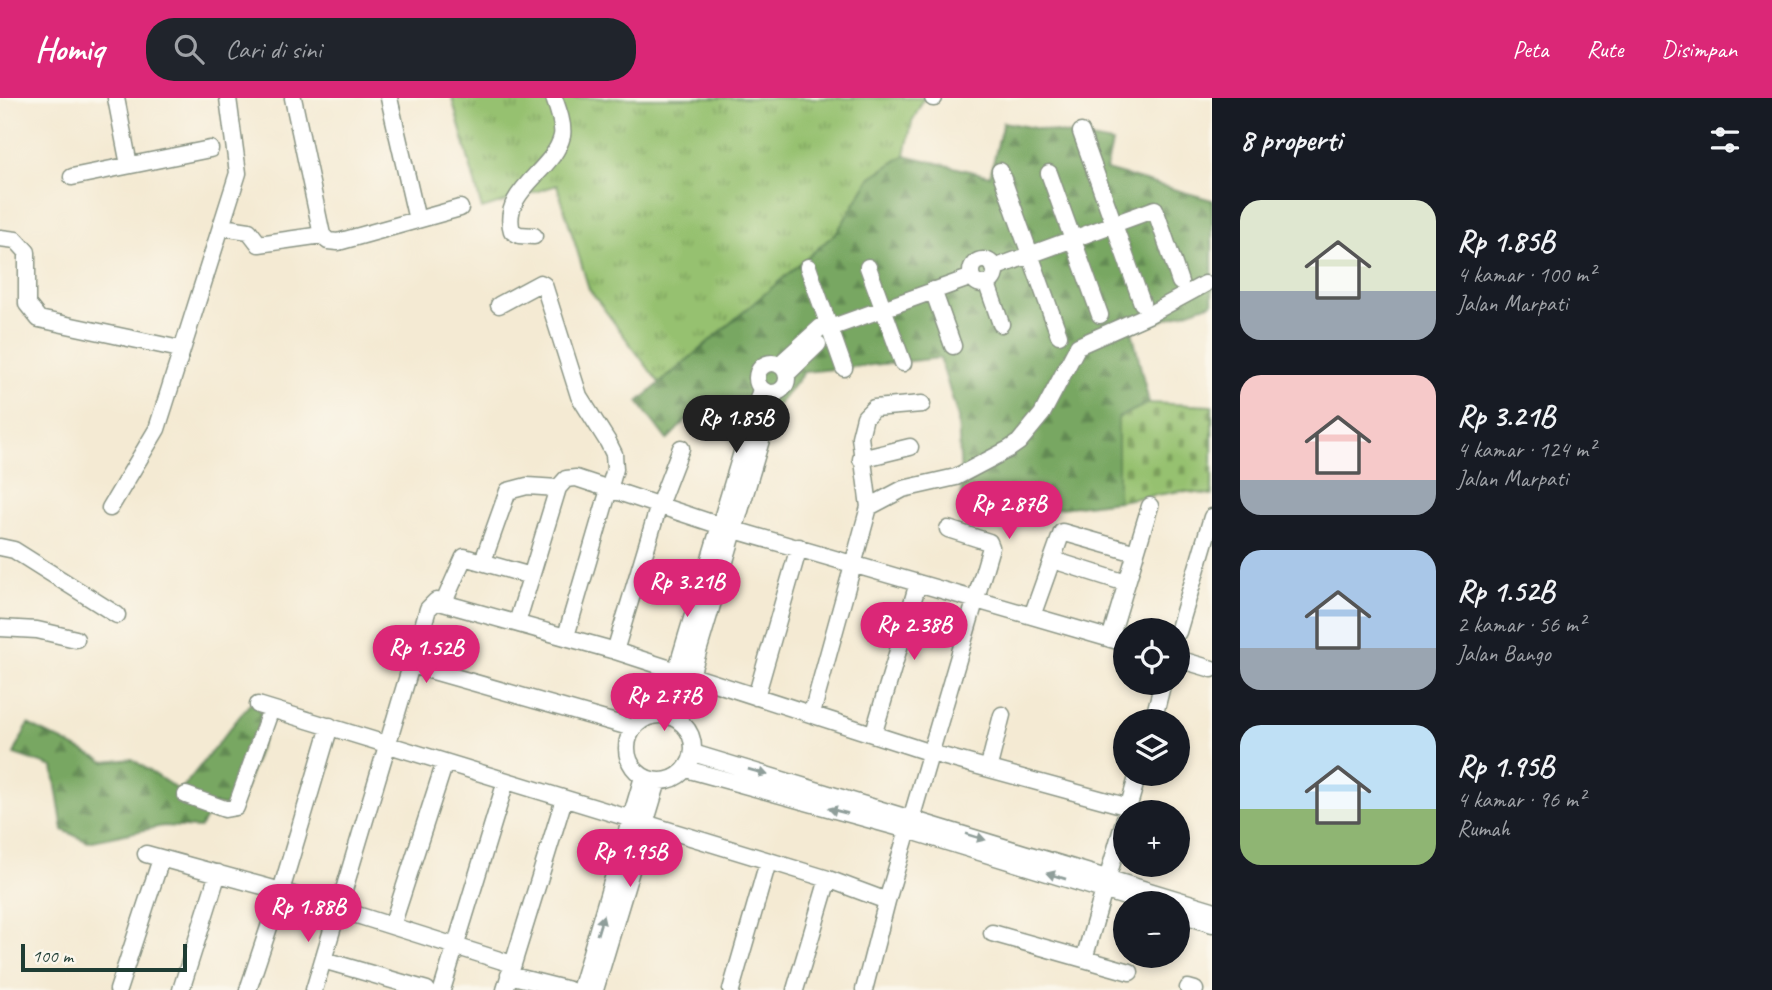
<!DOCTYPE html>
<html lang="id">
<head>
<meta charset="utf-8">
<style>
  :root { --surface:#171b24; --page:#20242c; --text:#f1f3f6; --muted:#9ea1a6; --accent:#db2777 }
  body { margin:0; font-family:Caveat,sans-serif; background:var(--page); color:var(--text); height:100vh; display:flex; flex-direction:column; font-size:26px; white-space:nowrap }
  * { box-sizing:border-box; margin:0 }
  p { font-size:23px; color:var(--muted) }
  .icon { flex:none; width:38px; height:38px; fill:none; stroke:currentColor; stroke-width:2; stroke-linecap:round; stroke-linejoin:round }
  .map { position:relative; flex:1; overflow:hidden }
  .drawer { display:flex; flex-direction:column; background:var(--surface); width:560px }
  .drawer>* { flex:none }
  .buttons { position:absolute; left:1113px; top:520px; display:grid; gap:14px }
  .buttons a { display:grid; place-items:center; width:77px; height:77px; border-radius:50%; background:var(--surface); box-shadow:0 4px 10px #0003; font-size:35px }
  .scale { position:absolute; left:21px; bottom:18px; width:166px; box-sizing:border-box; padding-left:7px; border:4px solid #1f3d34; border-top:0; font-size:19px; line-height:24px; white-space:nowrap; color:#1f3d34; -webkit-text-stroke:5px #fbf7ec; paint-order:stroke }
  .price { position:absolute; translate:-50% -60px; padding:0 16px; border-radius:24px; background:var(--accent); color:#fff; font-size:23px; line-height:46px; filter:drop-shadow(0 2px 4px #0008) }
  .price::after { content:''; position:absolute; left:50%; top:42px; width:21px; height:16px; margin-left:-10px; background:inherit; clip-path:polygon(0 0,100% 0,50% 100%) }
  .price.selected { background:#222; color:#fff }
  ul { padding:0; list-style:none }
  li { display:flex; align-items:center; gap:21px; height:175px; padding:0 28px }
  li span { display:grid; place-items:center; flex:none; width:196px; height:140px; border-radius:21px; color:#555 }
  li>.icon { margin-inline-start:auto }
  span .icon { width:84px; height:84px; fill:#fffc; stroke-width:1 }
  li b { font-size:30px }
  h2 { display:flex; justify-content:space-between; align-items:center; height:84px; padding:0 28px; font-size:30px }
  header { display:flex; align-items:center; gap:42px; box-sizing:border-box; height:98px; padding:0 35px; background:var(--accent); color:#fff }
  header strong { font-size:33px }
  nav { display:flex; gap:38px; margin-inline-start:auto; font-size:24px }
  .search { width:490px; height:63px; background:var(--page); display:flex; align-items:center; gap:18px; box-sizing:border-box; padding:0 24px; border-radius:28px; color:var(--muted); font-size:26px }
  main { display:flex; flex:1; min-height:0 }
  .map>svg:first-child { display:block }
</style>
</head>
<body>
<header>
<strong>Homiq</strong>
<div class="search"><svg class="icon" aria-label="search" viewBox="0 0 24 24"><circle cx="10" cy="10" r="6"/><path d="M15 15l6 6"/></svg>Cari di sini</div>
<nav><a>Peta</a><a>Rute</a><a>Disimpan</a></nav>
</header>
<main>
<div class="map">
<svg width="1212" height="892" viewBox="0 0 1212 892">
  <defs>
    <pattern id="grass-tufts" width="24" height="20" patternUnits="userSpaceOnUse" patternTransform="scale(1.75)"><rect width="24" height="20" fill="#96c16f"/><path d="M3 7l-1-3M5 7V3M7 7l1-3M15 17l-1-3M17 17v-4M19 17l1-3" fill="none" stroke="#7a9e5c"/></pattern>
    <pattern id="forest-firs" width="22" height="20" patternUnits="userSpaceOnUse" patternTransform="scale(1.75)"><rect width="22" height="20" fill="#78a762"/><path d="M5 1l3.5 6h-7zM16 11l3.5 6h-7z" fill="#628952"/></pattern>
    <pattern id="cemetery-stones" width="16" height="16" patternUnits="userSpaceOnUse" patternTransform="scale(1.75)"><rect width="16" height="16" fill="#96c16f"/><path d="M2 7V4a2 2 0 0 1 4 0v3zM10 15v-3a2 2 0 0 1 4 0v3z" fill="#7a9e5c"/></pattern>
  </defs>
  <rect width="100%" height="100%" fill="#fbf7ec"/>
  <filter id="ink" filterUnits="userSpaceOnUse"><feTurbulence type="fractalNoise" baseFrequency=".0143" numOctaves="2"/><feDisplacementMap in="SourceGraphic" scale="14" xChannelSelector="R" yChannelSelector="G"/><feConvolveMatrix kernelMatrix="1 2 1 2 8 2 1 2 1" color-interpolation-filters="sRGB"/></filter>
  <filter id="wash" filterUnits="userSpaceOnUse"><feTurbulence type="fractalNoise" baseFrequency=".00686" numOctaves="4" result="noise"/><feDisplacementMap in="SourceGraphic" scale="28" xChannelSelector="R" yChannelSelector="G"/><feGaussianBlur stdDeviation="1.57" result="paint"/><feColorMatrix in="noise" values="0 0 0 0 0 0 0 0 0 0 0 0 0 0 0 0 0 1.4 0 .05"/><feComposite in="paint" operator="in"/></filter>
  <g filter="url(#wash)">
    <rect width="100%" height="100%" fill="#f4ead3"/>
    <!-- grass -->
    <path fill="url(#grass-tufts)" stroke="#5a7f52" stroke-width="2" d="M452 0H924L912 24 905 57 871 79 838 134 660 286 589 191 557 87 482 111Z"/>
    <!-- forest -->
    <path fill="url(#forest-firs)" stroke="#4c724b" stroke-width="2" d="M1003 24 1112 45 1106 72 1212 102V205L1132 233 1149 305 1118 320V403L963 422 958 320 940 260 804 274 745 350 690 318 667 342 638 304 837 134 871 79 905 57 990 78Z
      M252 603 269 624 238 710 214 706 200 730 163 728 88 744 63 732 53 669 14 656 28 626 105 664 132 661 180 693Z"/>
    <!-- cemetery -->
    <path fill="url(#cemetery-stones)" stroke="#5a7f52" stroke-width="2" d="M1149 305 1212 308V397L1182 393 1118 403V320Z"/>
  </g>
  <g filter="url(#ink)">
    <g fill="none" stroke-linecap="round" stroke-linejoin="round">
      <defs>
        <path id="minor" d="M116 0 129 67
          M293 0 322 137
          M389 0 417 122
          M933 0H934
          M1081 34 1142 205
          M1000 73 1059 237
          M1049 75 1100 217
          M72 79 210 51
          M222 129 249 133 259 146 322 137 328 143 338 144 460 110
          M534 138 519 137 512 133C500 93 554 73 562 38 564 27 558 11 554 0
          M0 140 16 142 27 154V206L39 221 180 251
          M971 174a12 12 0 1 1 24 0a12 12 0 1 1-24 0Z
          M808 169 844 270
          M868 169 903 265
          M994 170 1155 111 1180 184
          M987 186 1001 226
          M933 192 953 248
          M499 207 540 185 544 187 579 298 608 344 614 356 615 371 566 538
          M757 280a15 15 0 1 1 30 0a15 15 0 1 1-30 0Z
          M779 267 821 229 830 230 972 179
          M787 276 818 246
          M861 361 910 349
          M869 409 903 391 956 379 1009 351 1019 344 1042 316 1078 248 1148 217 1205 186
          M110 410 157 331 238 75 228 0
          M0 449 14 452 117 517
          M1053 462 1126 485
          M483 463 508 393 527 388 558 390
          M444 504 464 459 531 478
          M1032 518 1062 434 1136 455
          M517 525 558 390 566 381 576 380 721 428 1125 545
          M0 530 37 532 76 541
          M1178 534 1212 419
          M1110 541 1150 408
          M615 553 659 407 681 350
          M1178 561 1212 571
          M412 567 633 630
          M756 599 799 449
          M258 607 828 781 887 803
          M812 615 869 409 860 339 865 319 874 310 922 306
          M627 650a33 33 0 1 1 66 0a33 33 0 1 1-66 0Z
          M663 617 761 291
          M678 621 775 295
          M1153 623 1163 584
          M874 634 918 485
          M693 655 1212 812
          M989 668 1002 617
          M686 671 908 732 1145 805
          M186 697 225 711 236 709 271 611
          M1127 714 1138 676
          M146 756 281 793 512 866
          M1178 815 1212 826
          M392 828 445 664
          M992 835 1084 861 1125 720
          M1084 861 1130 874
          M323 862 427 892
          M509 877 569 892
          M1188 890 1195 892
          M118 892 161 761
          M181 892 218 775
          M248 892 281 793 330 628
          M314 892 428 511 436 503 612 552 931 655 1129 709
          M442 892 506 683
          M505 892 564 701
          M580 892 643 679
          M595 892 658 683
          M731 892 768 764
          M795 892 828 781
          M864 892 887 803 991 449 989 444 948 431"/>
      </defs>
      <!-- minor casing -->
      <use href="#minor" stroke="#8a9484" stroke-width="19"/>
      <!-- minor -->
      <use href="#minor" stroke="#fff" stroke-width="16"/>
    </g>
    <!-- one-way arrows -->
    <defs><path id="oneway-solid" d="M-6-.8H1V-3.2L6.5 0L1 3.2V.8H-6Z" transform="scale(1.75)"/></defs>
    <g fill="#8f9e9a">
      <use href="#oneway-solid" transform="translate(758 674) rotate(16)"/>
      <use href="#oneway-solid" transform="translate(838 713) rotate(-165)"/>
      <use href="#oneway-solid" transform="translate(976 739) rotate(17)"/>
      <use href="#oneway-solid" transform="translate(1056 778) rotate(-163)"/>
      <use href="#oneway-solid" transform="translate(600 827) rotate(-73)"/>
    </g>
  </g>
</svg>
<div class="buttons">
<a><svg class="icon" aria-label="locate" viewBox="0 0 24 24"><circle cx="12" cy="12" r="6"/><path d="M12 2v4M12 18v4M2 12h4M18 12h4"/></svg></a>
<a><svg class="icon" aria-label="layers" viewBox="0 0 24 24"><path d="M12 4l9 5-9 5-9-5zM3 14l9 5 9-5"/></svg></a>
<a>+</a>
<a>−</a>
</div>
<div class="scale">100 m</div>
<b class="price selected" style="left:736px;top:357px">Rp 1.85B</b>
<b class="price" style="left:1009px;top:443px">Rp 2.87B</b>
<b class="price" style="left:687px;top:521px">Rp 3.21B</b>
<b class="price" style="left:914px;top:564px">Rp 2.38B</b>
<b class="price" style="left:426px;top:587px">Rp 1.52B</b>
<b class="price" style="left:664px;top:635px">Rp 2.77B</b>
<b class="price" style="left:630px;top:791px">Rp 1.95B</b>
<b class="price" style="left:308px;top:846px">Rp 1.88B</b>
</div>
<section class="drawer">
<h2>8 properti<svg class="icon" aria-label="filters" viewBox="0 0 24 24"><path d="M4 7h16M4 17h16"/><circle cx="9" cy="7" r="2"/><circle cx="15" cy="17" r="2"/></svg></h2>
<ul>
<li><span style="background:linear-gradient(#dfe7d0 65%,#9aa5b1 0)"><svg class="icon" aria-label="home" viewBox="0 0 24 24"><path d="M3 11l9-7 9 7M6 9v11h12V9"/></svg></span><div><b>Rp 1.85B</b><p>4 kamar · 100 m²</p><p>Jalan Marpati</p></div></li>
<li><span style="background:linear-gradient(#f6c9c9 75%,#9aa5b1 0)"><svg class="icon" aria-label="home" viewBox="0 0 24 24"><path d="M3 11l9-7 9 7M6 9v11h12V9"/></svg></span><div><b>Rp 3.21B</b><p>4 kamar · 124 m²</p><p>Jalan Marpati</p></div></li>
<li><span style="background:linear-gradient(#a9c7e8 70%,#9aa5b1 0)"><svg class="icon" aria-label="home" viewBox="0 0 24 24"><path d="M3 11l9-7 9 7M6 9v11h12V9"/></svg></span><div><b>Rp 1.52B</b><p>2 kamar · 56 m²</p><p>Jalan Bango</p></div></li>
<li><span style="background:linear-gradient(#bfe0f5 60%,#8fb573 0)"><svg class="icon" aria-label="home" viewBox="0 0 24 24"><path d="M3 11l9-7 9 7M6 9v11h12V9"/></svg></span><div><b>Rp 1.95B</b><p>4 kamar · 96 m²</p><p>Rumah</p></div></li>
</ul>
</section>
</main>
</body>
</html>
